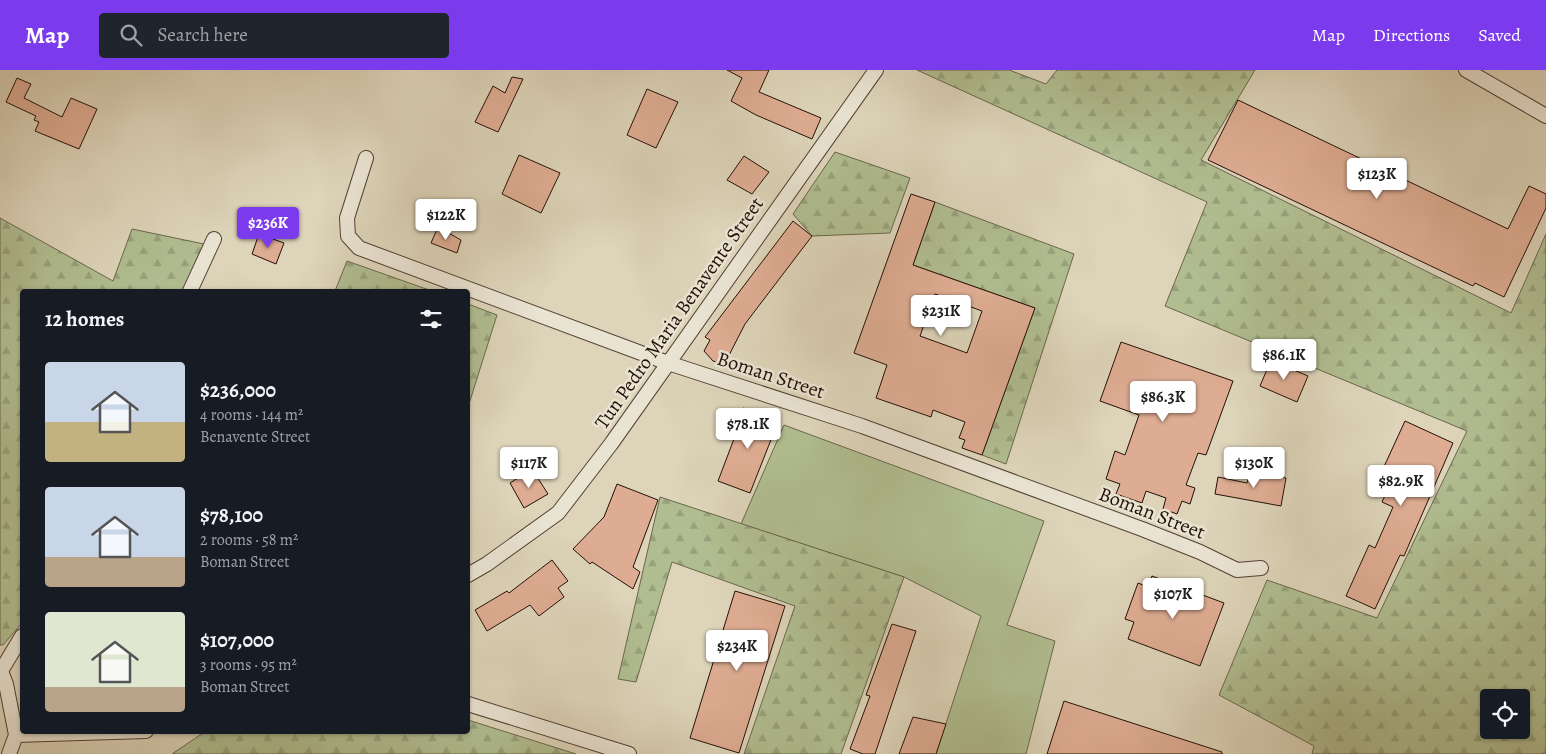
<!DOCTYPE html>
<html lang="en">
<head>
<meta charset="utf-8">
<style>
  :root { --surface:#171b24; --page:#20242c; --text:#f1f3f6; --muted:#9ea1a6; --accent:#7c3aed }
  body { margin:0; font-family:Alegreya,serif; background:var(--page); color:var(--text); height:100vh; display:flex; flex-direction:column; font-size:19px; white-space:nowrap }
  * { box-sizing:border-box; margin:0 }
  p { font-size:16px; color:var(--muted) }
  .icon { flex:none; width:28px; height:28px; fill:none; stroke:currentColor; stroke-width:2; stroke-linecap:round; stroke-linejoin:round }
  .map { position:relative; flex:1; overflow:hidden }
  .drawer { position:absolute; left:20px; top:219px; width:450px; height:445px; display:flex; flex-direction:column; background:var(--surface); border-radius:5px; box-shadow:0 1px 4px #0004 }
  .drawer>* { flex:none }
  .buttons { position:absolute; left:1480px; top:619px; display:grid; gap:10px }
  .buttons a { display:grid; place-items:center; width:50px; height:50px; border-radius:5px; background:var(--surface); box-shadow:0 1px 4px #0004; font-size:25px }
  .price { position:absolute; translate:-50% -42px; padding:0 11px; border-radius:5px; background:#fff; color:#222; font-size:16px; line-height:32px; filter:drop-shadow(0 1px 2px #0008) }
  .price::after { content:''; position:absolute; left:50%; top:30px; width:15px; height:11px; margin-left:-8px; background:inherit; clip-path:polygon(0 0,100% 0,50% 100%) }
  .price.active { background:var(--accent); color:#fff }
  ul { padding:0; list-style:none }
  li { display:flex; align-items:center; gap:15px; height:125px; padding:0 25px }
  li span { display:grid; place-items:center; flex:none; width:140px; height:100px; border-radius:5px; color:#555 }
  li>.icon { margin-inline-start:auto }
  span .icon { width:60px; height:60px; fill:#fffc; stroke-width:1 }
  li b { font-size:21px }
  h2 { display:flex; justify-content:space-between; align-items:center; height:60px; padding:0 25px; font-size:21px }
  header { display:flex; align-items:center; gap:30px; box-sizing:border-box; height:70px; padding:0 25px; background:var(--accent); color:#fff }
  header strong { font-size:24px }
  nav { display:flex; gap:28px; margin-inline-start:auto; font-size:18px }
  .search { width:350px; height:45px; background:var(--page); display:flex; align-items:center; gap:12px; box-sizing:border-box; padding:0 18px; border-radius:5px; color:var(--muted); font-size:19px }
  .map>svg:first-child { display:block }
</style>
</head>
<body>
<header>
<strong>Map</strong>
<div class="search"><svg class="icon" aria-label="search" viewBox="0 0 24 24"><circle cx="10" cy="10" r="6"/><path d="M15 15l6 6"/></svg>Search here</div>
<nav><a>Map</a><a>Directions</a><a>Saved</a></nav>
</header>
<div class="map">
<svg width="1546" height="684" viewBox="0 0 1546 684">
  <defs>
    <pattern id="forest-firs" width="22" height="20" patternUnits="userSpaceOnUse" patternTransform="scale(1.25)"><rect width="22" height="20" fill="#b0bd90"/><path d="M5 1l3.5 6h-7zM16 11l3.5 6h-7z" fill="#97a17b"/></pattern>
  </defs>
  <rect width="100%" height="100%" fill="#ddd4b9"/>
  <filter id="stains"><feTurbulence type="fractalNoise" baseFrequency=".004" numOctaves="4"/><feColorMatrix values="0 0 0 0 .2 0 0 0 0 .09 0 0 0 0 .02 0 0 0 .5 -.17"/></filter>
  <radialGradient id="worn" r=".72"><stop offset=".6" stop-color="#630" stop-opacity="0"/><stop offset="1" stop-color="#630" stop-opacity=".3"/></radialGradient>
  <!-- green -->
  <path fill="#b0bd90" stroke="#6a664c" d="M784 355 1044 451 1007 555 1055 571 1026 684H936L981 546 904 507 741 454Z"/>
  <!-- forest -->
  <path fill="url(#forest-firs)" stroke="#6a664c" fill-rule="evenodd" d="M917 0H1009L1046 14 1057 0H1255L1201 90 1511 243 1546 164V684H1312L1314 676 1219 625 1267 510 1377 548 1467 361 1165 236 1207 132ZM1489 628H1521V660H1489Z
    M835 82 910 108 890 163 812 166 793 144Z
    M935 132 1074 184 1006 394 982 385 1035 238 913 195Z
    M0 148 113 211 132 159 204 174 183 221H22V553L3 575H0Z
    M347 191 432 221H335Z
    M468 234 497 245 468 337Z
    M660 427 904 507 841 684H744L795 536 672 492 636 612 618 609Z
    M468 650 576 684H172L206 661H468Z"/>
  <!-- building -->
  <path fill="#deac92" stroke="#241007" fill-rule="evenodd" d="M727 0H769L759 22 821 48 812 69 756 45 731 31 742 8Z
    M512 7 523 9 498 62 475 52 493 16 505 23Z
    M17 8 31 14 24 28 62 47 71 28 97 39 79 79 35 61 39 52 34 50 36 46 6 32Z
    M647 19 678 32 656 78 627 65Z
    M1238 30 1508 159 1529 116 1546 124V138L1504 227 1475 213 1473 216 1208 90Z
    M519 85 560 103 541 143 502 124Z
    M744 86 769 102 752 124 727 110Z
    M911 124 935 132 913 195 1035 238 982 385 962 378 965 370 959 368 965 352 933 340 931 347 876 328 887 295 854 283ZM935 224 982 241 967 283 920 266Z
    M793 151 812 166 745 254 724 295 713 291 704 281 710 270 705 267Z
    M438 157 461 170 457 183 431 173Z
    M259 164 284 173 276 194 252 184Z
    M1121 272 1233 311 1206 385 1198 383 1186 415 1195 418 1190 434 1182 431 1177 444 1163 439 1166 428 1146 421 1142 433 1116 424 1120 414 1106 409 1115 381 1125 385 1139 345 1100 331Z
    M1271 290 1308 306 1297 332 1260 316Z
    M743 338 778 352 750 423 718 411 737 361 734 360Z
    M1405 351 1453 373 1404 486 1400 485 1375 539 1346 526 1369 475 1375 478 1393 437 1382 432 1388 419 1376 414Z
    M532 399 548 424 524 438 510 413Z
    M1250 402 1286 408 1281 436 1215 424 1218 407 1247 413Z
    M617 414 658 430 633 497 640 502 633 519 592 492 590 494 573 479 604 447Z
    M552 490 568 511 558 518 564 527 539 546 530 535 487 561 475 540 507 521 509 523Z
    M1152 506 1224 533 1200 596 1128 569 1134 552 1125 549 1138 513 1148 517Z
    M735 521 785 536 739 683 690 668Z
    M892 554 916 561 875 684H863L850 679 870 626 866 625Z
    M1064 631 1222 682V684H1047Z
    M913 647 946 654 936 684H899Z"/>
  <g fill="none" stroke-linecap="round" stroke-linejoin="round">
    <defs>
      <path id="minor" d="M1466 0 1546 46
        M366 88 347 148 348 166 359 178 668 293 862 356 1142 459 1200 482 1237 500 1261 498
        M190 221 214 169
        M468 505 487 494 558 443 611 374 876 0
        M0 599 6 614 16 665 9 684
        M1 601 22 566
        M468 634 629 684
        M16 665 146 661"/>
    </defs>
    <!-- minor casing -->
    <use href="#minor" stroke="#524134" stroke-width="16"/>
    <!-- minor -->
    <use href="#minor" stroke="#e9e3d2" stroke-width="14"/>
  </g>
  <g text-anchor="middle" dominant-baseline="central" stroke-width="5" stroke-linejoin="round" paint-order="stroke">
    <!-- street labels -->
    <g font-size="20" fill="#241007" stroke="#e9e3d2">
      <text transform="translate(679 243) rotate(-55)">Tun Pedro Maria Benavente Street</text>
      <text transform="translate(771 305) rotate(18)">Boman Street</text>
      <text transform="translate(1152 443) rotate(21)">Boman Street</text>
    </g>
  </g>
  <rect width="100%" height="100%" filter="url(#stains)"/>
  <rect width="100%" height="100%" fill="url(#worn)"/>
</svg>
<div class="buttons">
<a><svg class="icon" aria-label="locate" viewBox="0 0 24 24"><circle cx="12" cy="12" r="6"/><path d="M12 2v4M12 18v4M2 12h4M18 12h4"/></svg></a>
</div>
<b class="price" style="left:1377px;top:130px">$123K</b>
<b class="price" style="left:446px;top:171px">$122K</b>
<b class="price active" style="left:268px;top:179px">$236K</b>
<b class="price" style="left:941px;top:267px">$231K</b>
<b class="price" style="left:1284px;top:311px">$86.1K</b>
<b class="price" style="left:1163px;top:353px">$86.3K</b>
<b class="price" style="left:748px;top:380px">$78.1K</b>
<b class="price" style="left:529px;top:419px">$117K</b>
<b class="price" style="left:1254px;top:419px">$130K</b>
<b class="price" style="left:1401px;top:437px">$82.9K</b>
<b class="price" style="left:1173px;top:550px">$107K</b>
<b class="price" style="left:737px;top:602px">$234K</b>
<section class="drawer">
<h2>12 homes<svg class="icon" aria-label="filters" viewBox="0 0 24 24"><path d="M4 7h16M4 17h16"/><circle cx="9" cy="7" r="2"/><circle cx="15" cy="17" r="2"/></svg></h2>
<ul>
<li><span style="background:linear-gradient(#c9d6e8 60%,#c2b280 0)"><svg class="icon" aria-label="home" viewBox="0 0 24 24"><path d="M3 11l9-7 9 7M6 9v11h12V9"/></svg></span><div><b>$236,000</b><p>4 rooms · 144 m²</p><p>Benavente Street</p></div></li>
<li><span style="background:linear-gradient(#c9d6e8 70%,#b9a48a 0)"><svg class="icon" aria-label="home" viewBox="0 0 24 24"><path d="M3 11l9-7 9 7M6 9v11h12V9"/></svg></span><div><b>$78,100</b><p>2 rooms · 58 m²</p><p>Boman Street</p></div></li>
<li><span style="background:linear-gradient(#dfe7d0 75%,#b9a48a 0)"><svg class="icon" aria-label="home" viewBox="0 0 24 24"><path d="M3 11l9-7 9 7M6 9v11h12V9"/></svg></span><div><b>$107,000</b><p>3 rooms · 95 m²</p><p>Boman Street</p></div></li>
</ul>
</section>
</div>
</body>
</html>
